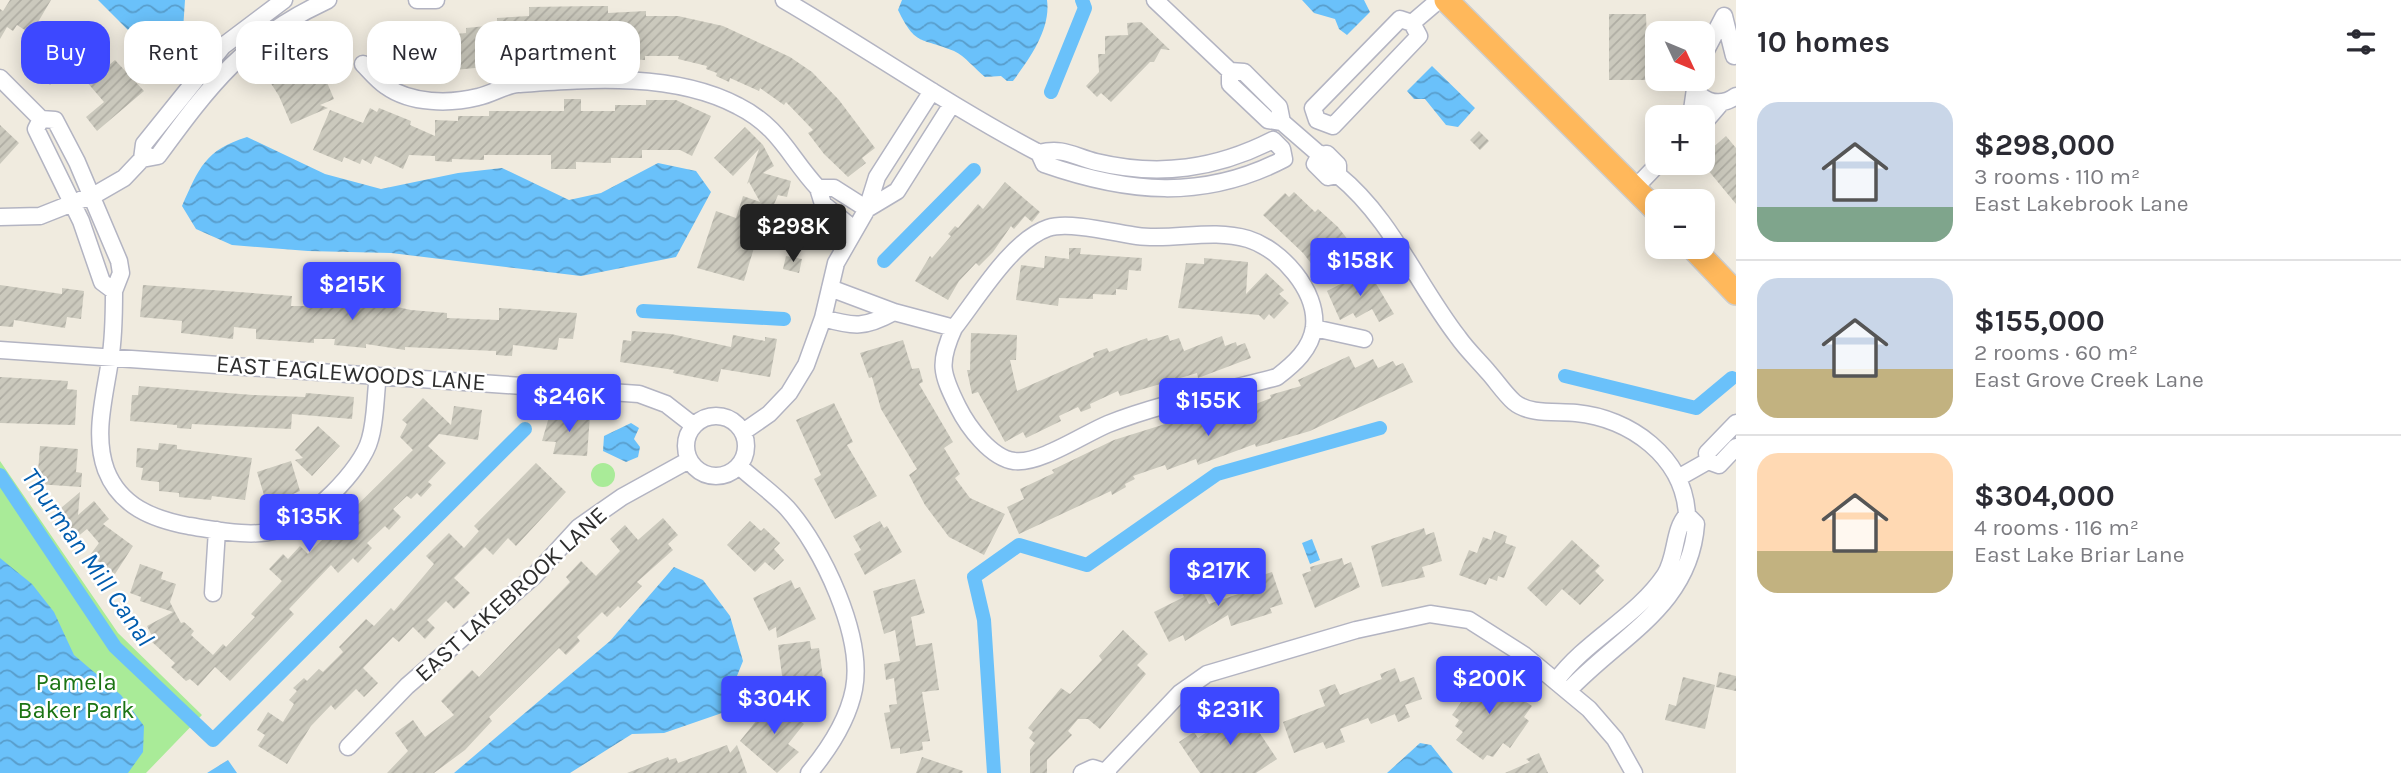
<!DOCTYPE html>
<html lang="en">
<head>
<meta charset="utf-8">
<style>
  :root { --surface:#fff; --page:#f2f2f3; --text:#2b2b33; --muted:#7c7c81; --line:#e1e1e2; --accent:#3d48ff }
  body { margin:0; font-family:Karla,sans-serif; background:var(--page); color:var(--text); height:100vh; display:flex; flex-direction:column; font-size:26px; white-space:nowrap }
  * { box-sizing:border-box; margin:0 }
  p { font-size:23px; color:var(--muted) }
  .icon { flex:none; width:38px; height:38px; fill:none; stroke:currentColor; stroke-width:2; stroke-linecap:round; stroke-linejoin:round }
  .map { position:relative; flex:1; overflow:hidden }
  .sheet { display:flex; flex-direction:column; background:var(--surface); width:665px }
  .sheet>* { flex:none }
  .hud { position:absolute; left:21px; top:21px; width:665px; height:63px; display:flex; gap:14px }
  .needle { width:46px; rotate:134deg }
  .controls { position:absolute; left:1645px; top:21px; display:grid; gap:14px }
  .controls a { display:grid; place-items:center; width:70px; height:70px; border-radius:14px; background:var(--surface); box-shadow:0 4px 18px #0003; font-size:35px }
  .price { position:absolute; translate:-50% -60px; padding:0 16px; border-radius:7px; background:var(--accent); color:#fff; font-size:23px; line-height:46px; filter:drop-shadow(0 2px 4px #0008) }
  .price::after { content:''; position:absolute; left:50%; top:42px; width:21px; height:16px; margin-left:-10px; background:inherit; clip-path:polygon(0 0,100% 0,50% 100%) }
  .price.on { background:#222; color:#fff }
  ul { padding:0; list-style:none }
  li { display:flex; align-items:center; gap:21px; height:175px; padding:0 21px }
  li+li { border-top:2px solid var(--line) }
  li span { display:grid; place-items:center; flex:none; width:196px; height:140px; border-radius:21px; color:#555 }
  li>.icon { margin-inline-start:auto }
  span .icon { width:84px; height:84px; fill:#fffc; stroke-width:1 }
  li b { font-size:30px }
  h2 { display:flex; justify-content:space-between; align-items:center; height:84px; padding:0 21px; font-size:30px }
  .chip { padding:0 24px; border-radius:21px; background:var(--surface); box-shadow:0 4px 18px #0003; font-size:24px; line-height:63px }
  .chip.on { background:var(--accent); color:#fff }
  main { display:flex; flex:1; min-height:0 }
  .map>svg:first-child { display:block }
</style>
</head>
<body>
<main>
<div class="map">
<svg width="1736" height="773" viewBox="0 0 1736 773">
  <defs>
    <pattern id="water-waves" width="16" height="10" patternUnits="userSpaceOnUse" patternTransform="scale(1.75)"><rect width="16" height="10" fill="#6ac1fa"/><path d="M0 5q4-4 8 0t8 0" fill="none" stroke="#589dcb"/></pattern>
    <pattern id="building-hatch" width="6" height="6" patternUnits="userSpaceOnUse" patternTransform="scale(1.75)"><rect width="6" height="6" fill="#cbc9bd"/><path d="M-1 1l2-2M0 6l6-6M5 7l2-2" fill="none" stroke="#afada3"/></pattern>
  </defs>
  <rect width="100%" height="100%" fill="#f0ebdf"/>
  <!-- park -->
  <path fill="#a9eb98" d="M0 461 118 633 202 715 146 773H0Z
    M591 475a12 12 0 1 1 24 0a12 12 0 1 1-24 0Z"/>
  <!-- water -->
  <path fill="url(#water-waves)" d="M98 0H185L183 30 151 53Z
    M902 0H1047C1051 29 1030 58 1013 81H1007L1001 76 985 77C975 69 965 56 954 51 921 37 916 47 898 10Z
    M1302 0H1364L1370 12 1347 35 1339 29 1335 19 1314 13Z
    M1432 66 1475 108 1458 127 1446 125 1425 99H1414L1407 91Z
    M247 137 325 174 381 189 458 173 502 168 569 200 601 193 658 163 696 171 711 192 676 257 581 276 391 253 308 251 232 245 196 229 182 206C199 168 205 150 247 137Z
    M631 423 639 428 634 439 640 447 638 457 626 462 603 451 604 436Z
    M1312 539 1320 560 1310 564 1302 543Z
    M0 558 32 584 54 612 74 655 121 695 144 726 143 752 128 773H0Z
    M674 567 703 580 730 616 743 661 722 713 664 733 632 734 570 773H454L610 641Z
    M1420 743 1431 745 1453 773H1387Z
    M228 760 237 773H207Z"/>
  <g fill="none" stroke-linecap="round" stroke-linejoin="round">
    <!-- canal -->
    <path stroke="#6ac1fa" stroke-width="14" d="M1051 92 1085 8 1082 0
      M884 261 974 170
      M643 311 784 319
      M1565 376 1696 408 1732 378
      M0 475 115 647 213 740 525 429
      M994 773 984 620 974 577 1019 545 1087 565 1217 474 1380 428"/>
  </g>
  <!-- building -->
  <path fill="url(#building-hatch)" d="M10 0H51L31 34 17 25 13 31 7 27 0 39V9L3 11Z
    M597 6H608V13L646 11V16H678L723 26 790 57 812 72 839 100 875 148 862 158 866 163 848 177 824 154 808 133 813 130 786 102 784 105 760 88 759 91 730 78 729 82 716 76 717 73 706 69 707 66 678 59 679 56H645V60L589 57V54L526 56V59L496 61V66L433 72V75L405 79 400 34 429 31V37L466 33V28L497 25V18L529 16V7Z
    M1609 14H1646L1648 80H1609Z
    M1141 22 1170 50 1161 49 1154 62H1150L1111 102 1101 93 1097 97 1086 86 1099 72 1098 54H1105V36L1128 35 1127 23Z
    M58 27 65 34 68 30 91 53 89 56 103 70 115 60 144 91 97 131 86 117 104 102 80 74 70 84 60 74 50 85 36 71 44 62 33 51Z
    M316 45 323 58 318 61 334 99 320 105 328 108 291 124 279 96 265 74Z
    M564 99H581V111H615V105H646V100H676L711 116 692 156 680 150H642V158H611V163L576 162V169H551V155H484V160L452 159V162L435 161V156L409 155 403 169 375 156 371 164 362 159 360 164 344 157 342 162 313 150 330 110 363 123 370 108 377 112 379 108 411 121 410 125 435 136V120L458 121V116H489V111H564Z
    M0 125 19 143 0 164Z
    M745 127 763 145 774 166 763 173 791 181 787 197 778 195 766 223 762 221 744 281 697 268 716 211 736 218 743 196 760 202 749 182 747 184 759 149 733 176 714 158Z
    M1479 131 1489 141 1480 150 1470 140Z
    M1726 136 1736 148V204L1703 164V156Z
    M1005 182 1040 212 1032 222 1025 216 1014 229 1011 226 993 252 979 266 976 263 959 281 948 300 915 281 930 256 932 258 951 236 948 234 955 226 958 228 978 204 983 209Z
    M1294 192 1315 212 1318 209 1338 227 1359 254 1325 281 1303 253 1263 215 1285 193 1289 197Z
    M1069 248H1081L1080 254 1142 258 1141 271 1129 270 1127 290 1116 289V295L1093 294V299L1059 298 1058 306 1016 300 1021 265 1044 268 1045 256 1069 259Z
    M786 256 802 259 799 273 783 269Z
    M1204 258 1248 262 1246 294 1266 273 1284 290 1279 294 1289 303 1274 319 1269 314 1264 320 1259 315 1178 308 1186 263 1204 264Z
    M1368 270 1394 314 1379 322 1372 309 1356 318 1353 313 1340 320 1327 291Z
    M0 285 62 294V288L84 291 81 319 67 317 65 328 14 320 13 327 0 326Z
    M143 285 292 296 291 306H314V301L338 302 339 298 370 301 411 310 447 313V318L499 320V308L577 313 573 339 559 338 557 350 513 345 512 356 496 355V351L405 347V350L366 344V348L334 345 335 339H314V343L256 339V329L234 327 233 339 181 333 182 321 140 317Z
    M632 331 671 334 731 347 733 335 765 341V337L777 339 770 377 721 369 718 382 673 373 674 370 620 362 623 340 631 341Z
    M971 333 1017 335 1016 360H1010L1017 391 1094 357 1093 353 1107 348 1109 352 1147 338 1148 341 1168 335 1170 341 1179 338 1184 351 1222 336 1225 346 1236 342 1237 346 1245 343 1251 358 1198 378 1197 373 1120 396 1118 391 1090 404 1091 408 1081 412 1078 407 1059 416 1061 421 1026 438 1023 432 1005 442 978 392 972 394 967 370H970Z
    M903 340 912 369 919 368 923 382 919 384 953 442 944 448 960 474 955 478 970 498 1005 514 984 555 949 537 925 505 909 475 917 469 881 409 872 377 869 378 860 353Z
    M1349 356 1355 368 1373 359 1378 368 1393 361 1396 366 1403 363 1413 382 1310 431 1256 447 1255 444 1198 465 1196 459 1167 470 1165 465 1133 476 1135 479 1125 484 1126 487 1112 495 1111 491 1019 534 1007 507 1024 499 1020 489 1054 473 1052 470 1114 440 1178 420 1179 424 1224 407 1225 411 1237 407 1238 411 1271 398 1270 395 1301 386 1298 380Z
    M0 377 68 381 67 389 77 390 75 425 0 423Z
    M139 386 253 395 305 397 306 393 354 397 352 419 292 414 291 429 192 424 191 429 177 428V425L130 421 132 395H138Z
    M423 398 451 425 454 406 482 410 478 440 439 434 428 446 446 463 428 482 432 485 421 497 417 493 411 499 407 496 393 509 401 517 389 530 385 526 367 543 372 548 358 563 353 558 338 573 331 565 289 609 294 614 230 681 215 667 198 686 190 679 186 681 171 667 175 663 151 641 153 638 147 626 173 612 140 601 141 597 130 593 140 564 163 572 161 579 176 584 170 602 175 612 181 623 184 622 194 631 191 635 213 655 223 644 226 647 255 617 251 614 282 581 269 569 283 554 288 559 300 546 308 554 413 450 400 437 407 424 402 420Z
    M834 403 853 442 847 445 877 496 835 519 814 479 821 475 796 420Z
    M559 413 590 415 587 456 553 454 556 442 542 441 549 417 559 418Z
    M318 426 340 446 312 476 295 460 303 458 295 450Z
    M159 443 177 445V449L252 458 245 500 212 496 211 500 179 497V493L159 491V482L141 480 143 468 136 467 137 448 158 450Z
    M40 446 78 449 76 472 82 473 81 487 37 484Z
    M291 461 300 491 267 505 257 472Z
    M536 463 566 492 516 546 508 538 493 555 485 547 454 578 470 593 454 609 446 601 427 620 435 628 425 639 413 627 399 642 393 637 363 668 378 683 364 697 356 689 335 710 331 705 311 726 287 764 258 746 265 735 257 730 268 712 283 722 294 704 289 700 297 691 293 688 304 678 307 681 319 669 323 672 343 652 339 647 366 619 374 626 391 608 394 611 434 564 426 556 449 533 464 548 479 531 474 526Z
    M80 492 78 515 94 501 109 519 103 524 133 546 115 574 90 555 99 543 87 529 76 538 55 513Z
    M663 518 678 535 668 544 673 550 637 582 642 586 620 608 618 606 607 617 602 612 577 637 580 641 566 655 559 648 489 717 492 721 465 750 434 773H387L408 751 395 733 413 720 425 737 454 715 441 701 472 670 479 677 570 582 566 577 581 561 596 576 620 551 610 539 625 525 638 540Z
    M750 521 761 531 764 528 780 543 774 549 784 560 774 570 765 562 755 572 727 545Z
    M880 521 884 528 887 526 902 552 865 575 854 554 861 550 853 536Z
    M1424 528 1426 535 1434 532 1442 561 1422 567 1425 577 1382 587 1371 546Z
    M1494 531 1507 536 1505 543 1516 547 1504 578 1498 576 1497 581 1489 578 1486 585 1459 575 1469 550 1477 553 1483 537 1491 540Z
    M1572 540 1600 566 1595 571 1604 580 1580 605 1562 589 1546 606 1527 588Z
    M1342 558 1344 565 1351 562 1360 587 1315 608 1302 574 1311 571 1310 567Z
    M1272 572 1283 604 1270 608 1272 613 1231 626 1228 615 1185 641 1183 635 1169 642 1154 612 1184 597 1180 588 1197 580 1209 604 1244 592 1241 582Z
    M915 579 925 613 911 617 916 646 932 643 939 690 922 692 930 741 922 742 923 750 900 754V748L891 749 884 713 890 712 889 705 897 704 894 678 886 680 884 664 900 661 895 630 884 634 873 591Z
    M791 580 795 589 800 587 816 619 777 638 776 627 769 631 753 598Z
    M1123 630 1148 654 1137 665 1146 674 1100 729 1088 719H1078L1068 731 1072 735 1047 760V773H1030V750L1035 743 1029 738 1033 732 1028 728 1061 688 1070 694 1102 660 1099 656Z
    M810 641 811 649 819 648 825 693 785 698 778 645Z
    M1395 668 1400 682 1414 677 1422 699 1405 705 1410 717 1398 722 1395 714 1371 724 1368 718 1340 729 1345 742 1326 749 1323 742 1294 753 1283 722 1325 706 1319 690 1335 684 1340 695 1382 679 1380 674Z
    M1482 671 1532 706 1524 717 1529 721 1510 748 1503 743 1493 757 1487 755 1483 760 1456 740 1463 732 1455 726 1459 720 1452 715 1462 701 1457 697 1470 679 1474 682Z
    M1719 672 1736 676V691L1716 687Z
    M1683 677 1715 685 1705 729 1665 720 1669 704 1676 706Z
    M774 699 804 724 788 744 799 752 777 773 740 741Z
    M1246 705 1258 724 1255 726 1277 759 1256 773H1200L1179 742 1194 732 1198 738Z
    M727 745 730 753 737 745 747 773H627L668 757 669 760 676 758 678 763Z
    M1539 753 1548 773H1505L1530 762 1526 759Z
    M922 757 963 771 962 773H916Z"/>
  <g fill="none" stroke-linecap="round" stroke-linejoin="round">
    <defs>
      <path id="minor" d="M417 0H436
        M784 0C870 50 951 107 1039 153L1044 164C1127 193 1203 201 1284 159L1282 149 1273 140C1216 169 1159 177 1096 162 1073 156 1063 147 1039 153
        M1155 0 1230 71
        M1400 19 1412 23 1419 36 1333 126 1317 120 1313 108Z
        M1412 23 1439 0
        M1703 56 1724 16 1734 56
        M363 64C370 71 377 80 386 86 411 104 450 104 478 97 492 94 505 85 518 84 588 79 674 72 738 106 780 127 789 157 818 188
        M0 78 41 119
        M1692 79C1696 101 1718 109 1736 96
        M1691 117 1695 89
        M41 119 55 120 77 162 119 261 121 273 114 291 102 282 81 221 36 129Z
        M1282 122 1279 107 1244 72 1230 71V84L1268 120 1282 122 1320 155
        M1703 124 1721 103
        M142 159 144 144 223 46 284 0
        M1338 175 1328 177 1315 164 1320 155 1327 154 1338 165V175C1391 218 1417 284 1458 337 1467 350 1479 361 1489 373 1497 382 1505 394 1514 402 1529 415 1557 411 1576 413 1630 418 1684 457 1687 515
        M1636 187 1659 163
        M867 209 897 191 952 104
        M0 217 40 216 98 193 124 178 142 159 158 156C210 85 245 38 328 0
        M855 230 823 204 818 188H834L867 209
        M114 291C114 313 114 337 110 360 105 395 93 435 106 470 120 506 152 519 189 526 216 530 251 538 278 530 309 522 362 470 370 439 376 419 375 396 378 376
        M894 312 954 328C977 299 1012 240 1048 228 1069 221 1115 233 1137 236 1174 241 1211 228 1248 239 1281 249 1318 291 1314 327 1311 349 1294 364 1277 377 1221 392 1161 403 1108 424 1084 434 1038 465 1014 461 991 458 968 427 958 407 941 373 938 363 954 328
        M823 318C854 327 865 328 894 312L830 288
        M1314 328 1364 339
        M0 350 639 394 666 404 693 425
        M686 446a30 30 0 1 1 60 0a30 30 0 1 1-60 0Z
        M1736 423 1707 453 1708 461 1719 465 1736 447
        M743 432 769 414 789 393 806 365 823 318 836 263 867 209 877 177 932 91
        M739 466C754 480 773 493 787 508 822 547 864 636 854 689 848 720 829 749 809 773
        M1678 478 1708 461
        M213 593 217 530
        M1556 681C1586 640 1637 617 1665 575 1677 556 1673 530 1687 515L1696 524C1690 606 1620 636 1569 690
        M348 747 407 686 534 576 579 527 622 497 689 460
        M1106 771 1180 693 1207 674 1356 630 1430 614 1469 620 1524 655 1589 709 1615 739 1634 773
        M1082 773 1093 768 1108 773"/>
      <path id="highway" d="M1446 0 1657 211
        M1692 247 1736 293"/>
    </defs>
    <!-- minor casing -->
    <use href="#minor" stroke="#b3b4c2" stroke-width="19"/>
    <!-- highway casing -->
    <use href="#highway" stroke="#cdcdcd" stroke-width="26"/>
    <!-- minor -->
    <use href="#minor" stroke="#fff" stroke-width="16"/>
    <!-- highway -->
    <use href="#highway" stroke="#ffb85b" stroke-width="23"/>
  </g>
  <g text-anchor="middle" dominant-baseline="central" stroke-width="5" stroke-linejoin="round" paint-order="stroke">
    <!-- street labels -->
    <g font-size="24" fill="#2e2e2e" stroke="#fff">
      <text transform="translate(351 373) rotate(4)">EAST EAGLEWOODS LANE</text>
      <text transform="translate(511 594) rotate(-42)">EAST LAKEBROOK LANE</text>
    </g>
    <!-- park labels -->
    <g font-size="24" fill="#1c7414" stroke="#fff">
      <text x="76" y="682">Pamela<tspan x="76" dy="28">Baker Park</tspan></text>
    </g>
    <!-- water labels -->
    <g font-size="26" font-style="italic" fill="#015cae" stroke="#fff">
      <text transform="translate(88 557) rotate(55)">Thurman Mill Canal</text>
    </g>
  </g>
</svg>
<div class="controls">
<a><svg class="needle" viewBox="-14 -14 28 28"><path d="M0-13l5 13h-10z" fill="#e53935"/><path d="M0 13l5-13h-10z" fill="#7c7c81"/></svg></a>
<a>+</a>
<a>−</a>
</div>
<b class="price on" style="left:793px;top:264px">$298K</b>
<b class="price" style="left:1360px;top:298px">$158K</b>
<b class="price" style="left:352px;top:322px">$215K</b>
<b class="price" style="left:569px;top:434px">$246K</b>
<b class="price" style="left:1208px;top:438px">$155K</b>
<b class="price" style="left:309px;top:554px">$135K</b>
<b class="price" style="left:1218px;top:608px">$217K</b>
<b class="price" style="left:1489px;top:716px">$200K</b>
<b class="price" style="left:774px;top:736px">$304K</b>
<b class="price" style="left:1230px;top:747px">$231K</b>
<div class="hud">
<a class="chip on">Buy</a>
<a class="chip">Rent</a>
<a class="chip">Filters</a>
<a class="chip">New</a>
<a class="chip">Apartment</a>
</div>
</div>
<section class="sheet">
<h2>10 homes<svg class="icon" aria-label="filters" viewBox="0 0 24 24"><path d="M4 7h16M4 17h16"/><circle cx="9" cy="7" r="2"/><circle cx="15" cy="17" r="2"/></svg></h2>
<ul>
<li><span style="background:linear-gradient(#c9d6e8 75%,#7fa58c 0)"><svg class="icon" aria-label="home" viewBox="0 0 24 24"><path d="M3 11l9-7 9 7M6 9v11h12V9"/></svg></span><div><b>$298,000</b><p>3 rooms · 110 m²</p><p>East Lakebrook Lane</p></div></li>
<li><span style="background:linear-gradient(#c9d6e8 65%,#c2b280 0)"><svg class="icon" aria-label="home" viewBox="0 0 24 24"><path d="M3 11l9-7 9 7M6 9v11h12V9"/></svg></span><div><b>$155,000</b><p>2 rooms · 60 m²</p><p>East Grove Creek Lane</p></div></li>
<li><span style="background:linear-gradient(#ffd9b3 70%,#c2b280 0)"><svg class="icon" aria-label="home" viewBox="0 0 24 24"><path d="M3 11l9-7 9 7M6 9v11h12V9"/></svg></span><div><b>$304,000</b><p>4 rooms · 116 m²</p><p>East Lake Briar Lane</p></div></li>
</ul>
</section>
</main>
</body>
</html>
